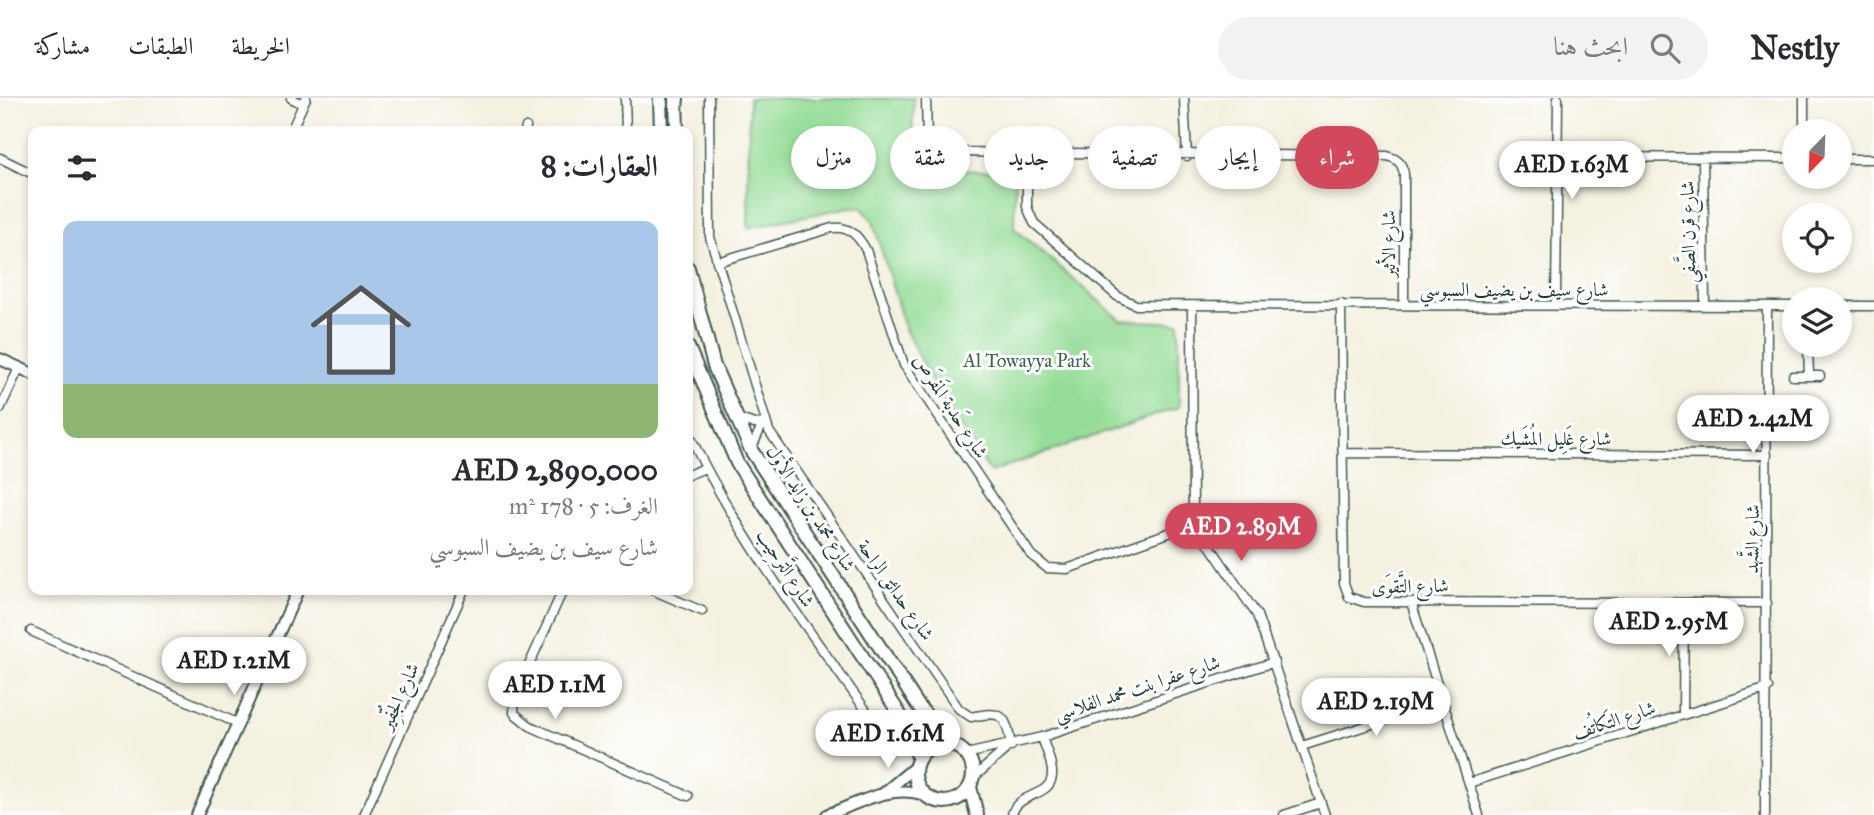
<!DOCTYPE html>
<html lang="ar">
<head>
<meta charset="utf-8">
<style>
  :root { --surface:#fff; --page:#f2f2f3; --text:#2b2b33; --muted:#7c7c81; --line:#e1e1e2; --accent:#d1495b }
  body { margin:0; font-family:"IM FELL Great Primer",Amiri,serif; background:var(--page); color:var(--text); direction:rtl; height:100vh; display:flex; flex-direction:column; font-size:26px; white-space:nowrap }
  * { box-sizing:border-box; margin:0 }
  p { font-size:23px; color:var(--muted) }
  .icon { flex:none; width:38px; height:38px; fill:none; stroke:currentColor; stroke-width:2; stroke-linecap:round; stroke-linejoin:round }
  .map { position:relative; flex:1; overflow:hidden; direction:ltr }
  .details { position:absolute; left:28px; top:28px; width:665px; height:469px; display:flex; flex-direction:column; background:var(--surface); border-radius:14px; box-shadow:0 4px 10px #0003; direction:rtl }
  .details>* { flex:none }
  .top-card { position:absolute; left:714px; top:28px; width:665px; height:63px; direction:rtl; display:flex; gap:14px }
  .needle { width:46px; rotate:203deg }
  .fabs { position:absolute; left:1782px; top:21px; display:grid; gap:14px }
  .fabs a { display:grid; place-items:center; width:70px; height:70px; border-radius:50%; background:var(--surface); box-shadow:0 4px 10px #0003; font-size:35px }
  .price { position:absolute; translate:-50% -60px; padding:0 16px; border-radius:24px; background:#fff; color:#222; font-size:23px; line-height:46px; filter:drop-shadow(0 2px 4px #0008) }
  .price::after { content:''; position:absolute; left:50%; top:42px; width:21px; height:16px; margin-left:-10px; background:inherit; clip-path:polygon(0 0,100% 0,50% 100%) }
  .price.active { background:var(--accent); color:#fff }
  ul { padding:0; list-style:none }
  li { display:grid; align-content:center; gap:14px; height:371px; padding:0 35px }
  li+li { border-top:2px solid var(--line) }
  li span { display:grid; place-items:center; height:217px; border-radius:14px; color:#555 }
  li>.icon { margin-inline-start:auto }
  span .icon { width:126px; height:126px; fill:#fffc; stroke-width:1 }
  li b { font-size:30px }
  h2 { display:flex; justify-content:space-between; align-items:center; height:84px; padding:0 35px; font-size:30px }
  .chip { padding:0 24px; border-radius:32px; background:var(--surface); box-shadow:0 4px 10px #0003; font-size:24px; line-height:63px }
  .chip.active { background:var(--accent); color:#fff }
  header { display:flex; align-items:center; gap:42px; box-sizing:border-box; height:98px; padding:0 35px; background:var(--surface); border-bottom:2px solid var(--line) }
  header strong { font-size:33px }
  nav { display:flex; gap:38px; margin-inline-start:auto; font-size:24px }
  .search { width:490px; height:63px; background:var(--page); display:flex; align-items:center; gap:18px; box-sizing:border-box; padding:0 24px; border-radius:38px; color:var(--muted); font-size:26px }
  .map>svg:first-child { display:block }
</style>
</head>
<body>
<header>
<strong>Nestly</strong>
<div class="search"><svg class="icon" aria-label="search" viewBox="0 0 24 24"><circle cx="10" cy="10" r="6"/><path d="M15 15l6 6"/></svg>ابحث هنا</div>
<nav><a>الخريطة</a><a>الطبقات</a><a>مشاركة</a></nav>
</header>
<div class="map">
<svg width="1874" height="717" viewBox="0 0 1874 717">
  <rect width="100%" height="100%" fill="#fff"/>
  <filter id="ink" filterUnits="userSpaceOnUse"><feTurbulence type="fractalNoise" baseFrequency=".0143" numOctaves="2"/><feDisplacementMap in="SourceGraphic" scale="14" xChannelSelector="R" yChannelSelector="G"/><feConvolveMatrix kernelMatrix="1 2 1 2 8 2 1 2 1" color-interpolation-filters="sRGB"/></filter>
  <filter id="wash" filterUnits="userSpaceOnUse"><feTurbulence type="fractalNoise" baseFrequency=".00686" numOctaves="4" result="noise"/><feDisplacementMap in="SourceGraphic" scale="28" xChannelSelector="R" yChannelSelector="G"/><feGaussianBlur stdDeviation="1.57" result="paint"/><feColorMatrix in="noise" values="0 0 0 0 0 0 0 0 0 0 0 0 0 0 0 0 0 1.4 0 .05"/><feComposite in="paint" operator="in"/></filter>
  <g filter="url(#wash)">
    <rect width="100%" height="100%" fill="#f4f1e0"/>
    <!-- green -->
    <path fill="#95dd97" stroke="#5a8d66" stroke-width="2" d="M749 0H914C914 16 910 39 914 54 921 80 988 69 1010 75L1015 83 1014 130 1121 222 1179 225V309L990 374 936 292 905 231 873 123 862 110 849 109 748 130Z"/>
  </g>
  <g filter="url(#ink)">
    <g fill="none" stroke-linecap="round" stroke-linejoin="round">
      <defs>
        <path id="minor" d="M291 0 303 6
          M625 0 626 33
          M709 0 710 139 769 333 959 611 971 619C1002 613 1006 615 1011 648
          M926 0 927 44 940 54 1387 58C1398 61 1402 65 1404 76V206
          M1184 0 1187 58
          M291 33 306 0
          M525 33 526 29
          M1804 33V0
          M1027 57V109L1034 125 1117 198 1136 207 1794 208
          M1558 59 1794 60
          M0 60 33 76
          M1703 60 1705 207
          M1839 61H1874
          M717 164 832 130C849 128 858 137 866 152L904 267 1031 457 1047 470 1067 471 1194 426
          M1341 206 1344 485 1349 499 1364 504 1767 505
          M1556 206 1558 0
          M1839 208H1874
          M1192 209 1193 423 1257 517 1325 717
          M1808 247 1809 278
          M1793 278H1820
          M0 311 19 270
          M737 320 754 326 766 325
          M688 334C736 435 803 525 868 615
          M751 352 762 327
          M1344 355 1767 357
          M688 377 705 370
          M563 492 515 598 514 615 530 628 688 698
          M652 492 702 513
          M1411 504 1479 717
          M31 533 239 626
          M1683 616 1684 505
          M1302 648 1442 604
          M966 656 1042 639 1274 564
          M973 680 1005 652
          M1469 685 1768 590
          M364 717 464 492
          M1012 717C1016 694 1051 700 1052 677 1053 665 1045 650 1042 639
          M1284 717 1321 705
          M1765 717 1767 208"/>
        <path id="tertiary" d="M0 261 33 276
          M885 694 915 669
          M197 717 298 492
          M827 717C857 706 892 685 924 697"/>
        <path id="secondary" d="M660 0 661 33
          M676 0 677 33
          M688 170 714 268 751 352 917 606 950 647
          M688 249 737 365 899 615 919 660"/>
        <path id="primary" d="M660 0 661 6
          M676 9 677 0
          M915 675a29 29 0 1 1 58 0a29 29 0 1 1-58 0Z
          M970 689 977 717"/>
      </defs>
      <!-- minor casing -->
      <use href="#minor" stroke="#3f584e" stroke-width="11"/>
      <!-- tertiary casing -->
      <use href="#tertiary" stroke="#3f584e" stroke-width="14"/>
      <!-- secondary casing -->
      <use href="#secondary" stroke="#3f584e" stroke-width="16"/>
      <!-- primary casing -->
      <use href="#primary" stroke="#3f584e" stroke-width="16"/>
      <!-- minor -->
      <use href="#minor" stroke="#fff" stroke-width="8"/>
      <!-- tertiary -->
      <use href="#tertiary" stroke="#fff" stroke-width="10"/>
      <!-- secondary -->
      <use href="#secondary" stroke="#fff" stroke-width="12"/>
      <!-- primary -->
      <use href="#primary" stroke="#fff" stroke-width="12"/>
    </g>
  </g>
  <g text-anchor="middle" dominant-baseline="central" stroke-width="6" stroke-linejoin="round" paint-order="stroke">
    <!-- street labels -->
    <g font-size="19" fill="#1f3d34" stroke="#fff">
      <text transform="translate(1688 134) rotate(-91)">شارع قرن الصَّفي</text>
      <text transform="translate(1388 146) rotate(-90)">شارع الأثير</text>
      <text x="1514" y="191">شارع سيف بن يضيف السبوسي</text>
      <text transform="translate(951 308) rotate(57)">شارع حَدبة المَفرَص</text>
      <text x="1556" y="340">شارع غَلِيل المُشَيك</text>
      <text transform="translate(811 410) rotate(57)">شارع محمد بن زايد الأول</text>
      <text transform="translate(1752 441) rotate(-89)">شارع الشَّهد</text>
      <text transform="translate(786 470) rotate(57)">شارع التَّرحِيب</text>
      <text transform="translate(1410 488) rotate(-1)">شارع التَّقوَى</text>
      <text transform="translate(896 492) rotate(55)">شارع حدائق الراحة</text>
      <text transform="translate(1137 590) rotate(-18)">شارع عفرا بنت محمد الفلاسي</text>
      <text transform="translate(399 598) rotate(-66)">شارع الجُفِّير</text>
      <text transform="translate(1614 622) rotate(-18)">شارع التَكاتُف</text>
    </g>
    <!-- park labels -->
    <g font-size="19" fill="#3c654d" stroke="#fff">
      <text x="1027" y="262">Al Towayya Park</text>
    </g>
  </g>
</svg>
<div class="fabs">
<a><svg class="needle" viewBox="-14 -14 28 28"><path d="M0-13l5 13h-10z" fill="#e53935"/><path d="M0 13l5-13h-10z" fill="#7c7c81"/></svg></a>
<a><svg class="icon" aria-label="locate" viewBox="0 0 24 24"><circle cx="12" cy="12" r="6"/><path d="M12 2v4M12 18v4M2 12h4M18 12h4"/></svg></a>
<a><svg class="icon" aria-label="layers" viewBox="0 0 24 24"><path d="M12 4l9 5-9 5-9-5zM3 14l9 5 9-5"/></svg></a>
</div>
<b class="price" style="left:1572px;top:103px">AED 1.63M</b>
<b class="price" style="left:1753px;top:357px">AED 2.42M</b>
<b class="price active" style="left:1241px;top:465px">AED 2.89M</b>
<b class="price" style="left:1669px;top:560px">AED 2.95M</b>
<b class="price" style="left:234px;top:599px">AED 1.21M</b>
<b class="price" style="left:555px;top:623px">AED 1.1M</b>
<b class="price" style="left:1376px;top:640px">AED 2.19M</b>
<b class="price" style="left:888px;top:672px">AED 1.61M</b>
<div class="top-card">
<a class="chip active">شراء</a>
<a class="chip">إيجار</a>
<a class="chip">تصفية</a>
<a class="chip">جديد</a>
<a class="chip">شقة</a>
<a class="chip">منزل</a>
</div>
<section class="details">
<h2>العقارات: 8<svg class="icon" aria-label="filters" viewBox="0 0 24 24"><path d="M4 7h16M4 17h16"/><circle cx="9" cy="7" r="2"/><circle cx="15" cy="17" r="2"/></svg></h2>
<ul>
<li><span style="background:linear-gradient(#a9c7e8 75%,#8fb573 0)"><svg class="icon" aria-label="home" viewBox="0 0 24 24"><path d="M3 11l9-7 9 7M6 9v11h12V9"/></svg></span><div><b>AED 2,890,000</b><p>الغرف: 5 · 178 m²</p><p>شارع سيف بن يضيف السبوسي</p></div></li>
</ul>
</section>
</div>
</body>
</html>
